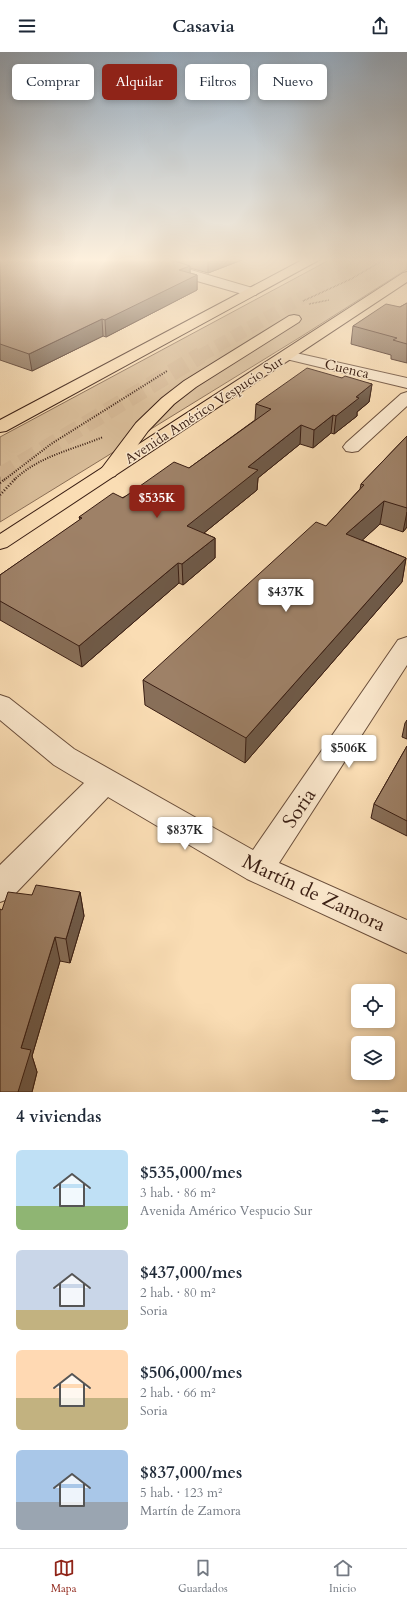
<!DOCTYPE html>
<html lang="es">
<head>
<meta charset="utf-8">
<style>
  :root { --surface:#fff; --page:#f2f2f3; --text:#1f2937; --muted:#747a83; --line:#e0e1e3; --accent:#8f2418 }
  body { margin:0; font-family:Cardo,serif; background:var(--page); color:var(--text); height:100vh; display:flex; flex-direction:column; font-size:15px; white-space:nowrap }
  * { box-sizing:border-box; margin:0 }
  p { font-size:13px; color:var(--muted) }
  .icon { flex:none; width:22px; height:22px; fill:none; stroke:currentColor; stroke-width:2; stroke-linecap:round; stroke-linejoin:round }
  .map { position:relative; height:1040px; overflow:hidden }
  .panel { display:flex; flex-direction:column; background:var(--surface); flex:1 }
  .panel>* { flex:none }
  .hud { position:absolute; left:12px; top:12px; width:383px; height:36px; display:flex; gap:8px }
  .tools { position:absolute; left:351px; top:932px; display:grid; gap:8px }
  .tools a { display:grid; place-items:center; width:44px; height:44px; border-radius:6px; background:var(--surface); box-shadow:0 2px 6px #0003; font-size:20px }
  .price { position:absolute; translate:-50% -34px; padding:0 9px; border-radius:4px; background:#fff; color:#222; font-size:13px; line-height:26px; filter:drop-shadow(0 1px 2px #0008) }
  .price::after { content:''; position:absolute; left:50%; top:24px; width:12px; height:9px; margin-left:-6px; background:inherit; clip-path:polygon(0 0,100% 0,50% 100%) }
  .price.on { background:var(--accent); color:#fff }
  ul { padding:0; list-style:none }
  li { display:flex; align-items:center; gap:12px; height:100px; padding:0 16px }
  li span { display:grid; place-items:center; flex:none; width:112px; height:80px; border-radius:6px; color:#555 }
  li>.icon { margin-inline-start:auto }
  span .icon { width:48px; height:48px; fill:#fffc; stroke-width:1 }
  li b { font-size:17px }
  h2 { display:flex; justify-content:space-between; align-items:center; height:48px; padding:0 16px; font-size:17px }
  .chip { padding:0 14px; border-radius:6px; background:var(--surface); box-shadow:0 2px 6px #0003; font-size:14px; line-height:36px }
  .chip.on { background:var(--accent); color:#fff }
  header { display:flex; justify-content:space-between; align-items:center; height:52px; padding:0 16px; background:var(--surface); font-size:18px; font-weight:600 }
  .dock { display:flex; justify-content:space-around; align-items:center; height:56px; border-top:1px solid var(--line); background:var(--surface); font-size:11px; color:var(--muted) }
  .dock a { display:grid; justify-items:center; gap:2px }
  .dock .on { color:var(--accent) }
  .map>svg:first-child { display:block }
</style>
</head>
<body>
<header><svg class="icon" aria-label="menu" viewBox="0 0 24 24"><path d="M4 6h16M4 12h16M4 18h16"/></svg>Casavia<svg class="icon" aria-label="share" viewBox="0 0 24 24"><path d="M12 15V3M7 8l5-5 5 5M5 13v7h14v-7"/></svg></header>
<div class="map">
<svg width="407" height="1040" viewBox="0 0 407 1040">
  <rect width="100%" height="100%" fill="#faddb4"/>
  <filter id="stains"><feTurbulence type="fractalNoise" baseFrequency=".005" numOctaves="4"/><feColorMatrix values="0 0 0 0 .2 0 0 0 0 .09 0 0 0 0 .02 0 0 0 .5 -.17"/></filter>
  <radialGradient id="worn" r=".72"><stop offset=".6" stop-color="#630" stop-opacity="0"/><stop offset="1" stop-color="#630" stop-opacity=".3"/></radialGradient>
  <!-- green -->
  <path fill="#d9bd99" stroke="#8a6e56" d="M333 206H407V217L302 284 0 470V385Z"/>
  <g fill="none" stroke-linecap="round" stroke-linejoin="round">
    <!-- highway-tunnel-far1 -->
    <path stroke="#d4b794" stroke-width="13" stroke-dasharray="13 6" stroke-linecap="butt" d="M364 225 399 206
      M200 304 349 219 376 206"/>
    <!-- highway-tunnel -->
    <path stroke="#d4b794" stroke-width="17" stroke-dasharray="17 8" stroke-linecap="butt" d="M0 424 201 303"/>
    <defs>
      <path id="minor" d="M132 206H150L256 237 257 240 256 243H246L183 225 134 208Z
        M287 299 407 326V336L282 306 280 303 282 300Z
        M407 340V354L358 399 352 400 346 399 343 395 346 391 401 342Z
        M407 585V613L279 811 407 868V901L247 827 108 745 11 846 0 850V813L84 731 54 713 0 668V643L9 646 74 697 253 798 398 588Z"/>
      <path id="major" d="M306 206H321L319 208 6 379 0 380V368Z
        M407 220V230L7 495 0 497V482L403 221Z"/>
      <path id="highway" d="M294 263 299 264 301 267 299 270 196 335 174 352 148 379 115 424 108 426 101 424 99 420 136 371 162 346 184 329 289 264Z"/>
    </defs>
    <!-- minor casing -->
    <use href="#minor" stroke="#6a4e3b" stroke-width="2"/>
    <!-- major casing -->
    <use href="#major" stroke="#3a1e13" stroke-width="2"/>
    <!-- highway casing -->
    <use href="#highway" stroke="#3a1e13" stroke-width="2"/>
    <!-- path-far2 -->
    <path stroke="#3a1e13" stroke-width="1.5" stroke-dasharray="0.5 1" stroke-linecap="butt" d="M303 249 351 227 387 206
      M309 252 329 248"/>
    <!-- path-far1 -->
    <path stroke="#3a1e13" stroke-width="2" stroke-dasharray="1 1.5" stroke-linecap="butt" d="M4 428 51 392 167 319
      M14 428C39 404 72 398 103 385"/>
    <!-- path -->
    <path stroke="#3a1e13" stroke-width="2.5" stroke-dasharray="1 2" stroke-linecap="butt" d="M0 431 5 427
      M0 443 15 427"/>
    <!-- minor -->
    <use href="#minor" fill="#fce9ce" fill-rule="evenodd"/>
    <!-- major -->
    <use href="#major" fill="#faddb4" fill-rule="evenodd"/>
    <!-- highway -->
    <use href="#highway" fill="#faddb4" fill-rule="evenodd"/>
  </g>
  <!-- wall -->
  <path fill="#886f59" stroke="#3a1e13" d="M0 206H247L208 221 190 216V221L197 223V238L106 285 103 284 32 319 0 308Z
    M407 251V311L391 307V303L351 292 353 274 400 255Z
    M342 326 372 332 369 350 357 360V364L334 382 331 381 313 396 300 392 258 426 257 438 204 481 215 486V506L183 533 179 531 82 615 0 568V523L80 468 79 465 189 416 255 368 256 352Z
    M407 384V475L403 480 380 472 362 488 406 506 402 530 245 711 145 653 143 628 326 474 360 437 361 432Z
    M407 668V687L402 685 405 671Z
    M407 694V784L371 766 374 752Z
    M80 840 84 864 70 911 60 909 32 1004 37 1020 32 1040H0L2 858 32 843Z"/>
  <!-- shaded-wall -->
  <path fill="#6f5a48" stroke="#3a1e13" d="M0 206H28L0 212Z
    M210 206H247L208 221V207Z
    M190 214V226L197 223V238L106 285 105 268 179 218Z
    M102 267 103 284 32 319 29 302Z
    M372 332 369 350 357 360V364L334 382 336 364 356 345Z
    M333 363 331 381 313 396 314 378Z
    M301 373 300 392 258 426 257 438 188 494 187 474 248 415Z
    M384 449 380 472 343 506 346 482Z
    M407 460V475L403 480Z
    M215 486V506L183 533 182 512Z
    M406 506 402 530 245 711 246 686Z
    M178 511 179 531 82 615 79 594Z
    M80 840 84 864 70 911 66 887Z
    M55 885 60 909 32 1004 37 1020 32 1040H18L21 996Z"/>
  <!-- building -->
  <path fill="#9e8167" stroke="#3a1e13" d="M9 206H166L190 214 179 218 197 223 105 268 102 267 29 302 0 292V208Z
    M407 251V292L393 288 397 286 353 274 386 252 400 255Z
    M307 316 342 326 345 324 372 332 356 345 359 346 336 364 333 363 314 378 301 373 248 415 258 418 187 474 215 486 182 512 178 511 79 594 0 549V523L82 466 79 465 113 441 123 446 174 410 189 416 271 357 256 352Z
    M407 384V456L384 449 346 482 406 506 246 686 143 628 316 470 326 474 364 433 361 432Z
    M407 694V769L374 752Z
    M36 833 80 840 66 887 55 885 21 996 31 998 18 1040H0V857L2 858 8 840 32 843Z"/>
  <!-- sky -->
  <linearGradient id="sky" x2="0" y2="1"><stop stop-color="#95aabd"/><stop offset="0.59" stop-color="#fdf0dd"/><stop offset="1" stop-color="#fdf0dd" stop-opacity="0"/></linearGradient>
  <rect width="407" height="352" fill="url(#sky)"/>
  <g text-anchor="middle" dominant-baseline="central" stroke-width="3" stroke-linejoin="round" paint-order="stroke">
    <!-- far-street labels -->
    <g font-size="14" fill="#3a1e13" stroke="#fce9ce">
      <text transform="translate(347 317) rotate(13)">Cuenca</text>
      <text transform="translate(204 358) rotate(-33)">Avenida Américo Vespucio Sur</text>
    </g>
    <!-- near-street labels -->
    <g font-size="20" fill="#3a1e13" stroke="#fce9ce">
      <text transform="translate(299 756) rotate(-56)">Soria</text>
      <text transform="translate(314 841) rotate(25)">Martín de Zamora</text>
    </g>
  </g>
  <rect width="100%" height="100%" filter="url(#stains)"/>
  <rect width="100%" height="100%" fill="url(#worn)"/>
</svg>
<div class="tools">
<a><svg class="icon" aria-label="locate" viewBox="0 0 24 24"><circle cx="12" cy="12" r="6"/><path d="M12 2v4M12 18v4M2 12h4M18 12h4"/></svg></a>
<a><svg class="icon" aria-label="layers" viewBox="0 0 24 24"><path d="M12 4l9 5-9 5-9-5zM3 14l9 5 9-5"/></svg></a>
</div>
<b class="price on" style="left:157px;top:467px">$535K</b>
<b class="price" style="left:286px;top:561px">$437K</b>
<b class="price" style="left:349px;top:717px">$506K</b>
<b class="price" style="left:185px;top:799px">$837K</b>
<div class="hud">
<a class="chip">Comprar</a>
<a class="chip on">Alquilar</a>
<a class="chip">Filtros</a>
<a class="chip">Nuevo</a>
</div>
</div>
<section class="panel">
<h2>4 viviendas<svg class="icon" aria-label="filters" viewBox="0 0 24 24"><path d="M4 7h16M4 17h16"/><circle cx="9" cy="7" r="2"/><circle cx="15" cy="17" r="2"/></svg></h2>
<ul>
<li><span style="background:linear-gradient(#bfe0f5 70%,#8fb573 0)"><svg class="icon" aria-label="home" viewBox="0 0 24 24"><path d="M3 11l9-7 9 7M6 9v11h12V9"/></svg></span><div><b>$535,000/mes</b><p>3 hab. · 86 m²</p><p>Avenida Américo Vespucio Sur</p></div></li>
<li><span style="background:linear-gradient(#c9d6e8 75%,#c2b280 0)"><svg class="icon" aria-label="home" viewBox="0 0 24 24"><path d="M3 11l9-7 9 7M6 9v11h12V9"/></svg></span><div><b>$437,000/mes</b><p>2 hab. · 80 m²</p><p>Soria</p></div></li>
<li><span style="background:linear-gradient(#ffd9b3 60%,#c2b280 0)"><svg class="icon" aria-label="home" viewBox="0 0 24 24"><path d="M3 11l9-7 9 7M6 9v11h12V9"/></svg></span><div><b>$506,000/mes</b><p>2 hab. · 66 m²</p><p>Soria</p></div></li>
<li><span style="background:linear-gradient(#a9c7e8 65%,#9aa5b1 0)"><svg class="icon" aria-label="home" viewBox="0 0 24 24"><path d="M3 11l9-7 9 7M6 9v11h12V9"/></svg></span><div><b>$837,000/mes</b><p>5 hab. · 123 m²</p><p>Martín de Zamora</p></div></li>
</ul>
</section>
<nav class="dock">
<a class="on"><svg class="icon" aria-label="map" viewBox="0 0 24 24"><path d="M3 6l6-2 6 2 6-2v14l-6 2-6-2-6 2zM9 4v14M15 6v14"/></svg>Mapa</a>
<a><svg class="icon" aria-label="saved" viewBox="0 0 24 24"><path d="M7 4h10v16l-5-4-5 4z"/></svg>Guardados</a>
<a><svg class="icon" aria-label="home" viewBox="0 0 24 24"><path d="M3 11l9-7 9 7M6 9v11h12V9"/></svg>Inicio</a>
</nav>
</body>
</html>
